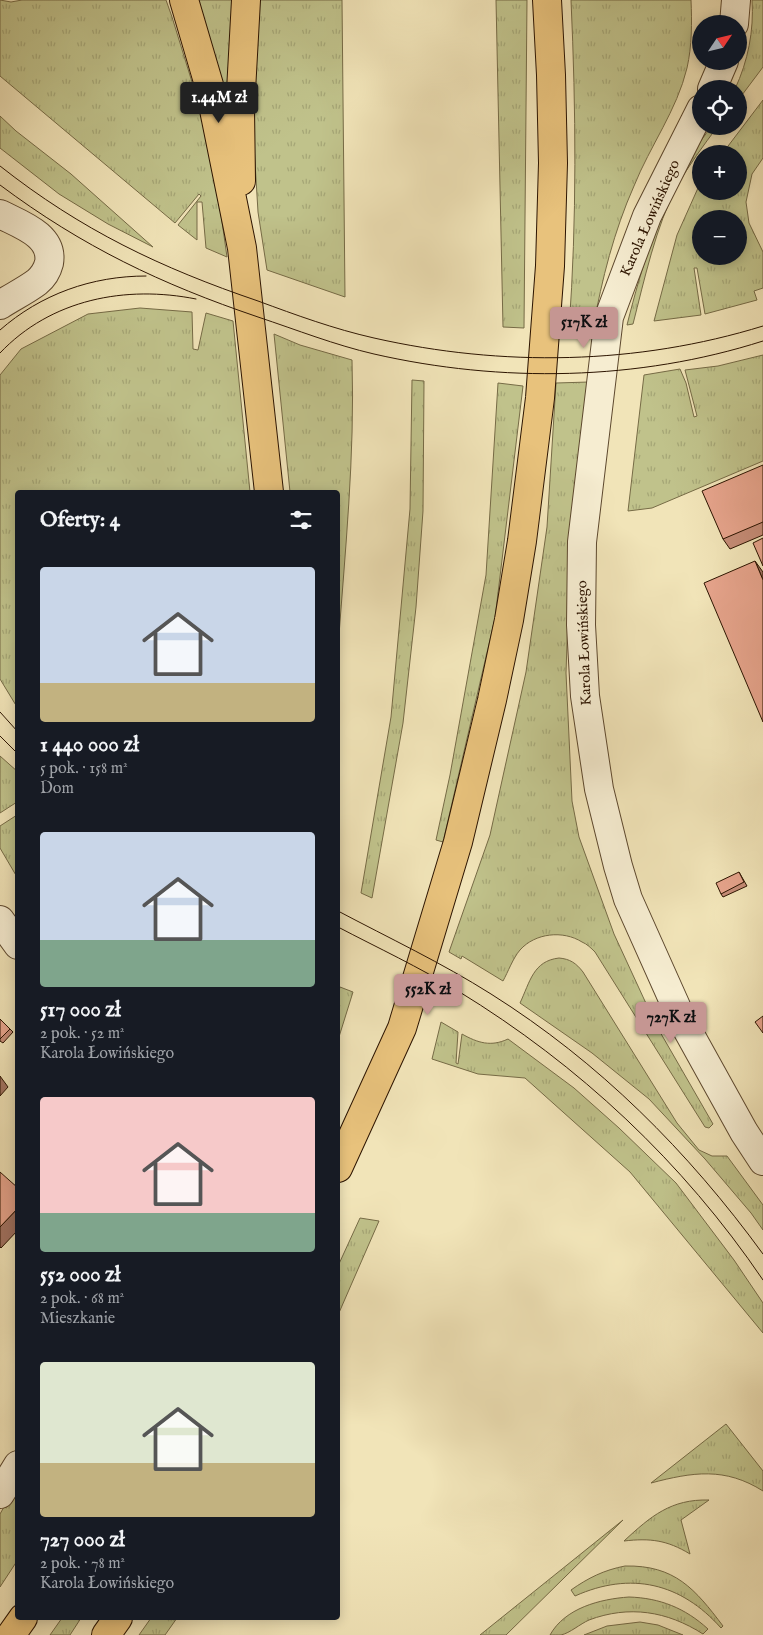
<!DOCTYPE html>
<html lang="pl">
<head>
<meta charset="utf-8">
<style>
  :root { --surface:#171b24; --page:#242831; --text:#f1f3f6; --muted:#9ea1a6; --accent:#c59692 }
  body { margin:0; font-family:"IM FELL English",serif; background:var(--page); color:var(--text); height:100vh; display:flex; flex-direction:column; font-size:19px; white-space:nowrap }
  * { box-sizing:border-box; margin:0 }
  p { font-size:16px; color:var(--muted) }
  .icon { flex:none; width:28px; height:28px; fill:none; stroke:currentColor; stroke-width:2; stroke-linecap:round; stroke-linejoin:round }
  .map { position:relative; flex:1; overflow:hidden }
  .details { position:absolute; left:15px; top:490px; width:325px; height:1130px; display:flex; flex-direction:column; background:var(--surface); border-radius:5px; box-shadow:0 2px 12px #0003 }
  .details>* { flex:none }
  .needle { width:32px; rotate:55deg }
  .fabs { position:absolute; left:692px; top:15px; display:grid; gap:10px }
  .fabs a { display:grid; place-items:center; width:55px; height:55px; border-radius:50%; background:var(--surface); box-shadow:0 2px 12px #0003; font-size:25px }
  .price { position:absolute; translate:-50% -42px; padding:0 11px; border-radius:5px; background:var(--accent); color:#111; font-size:16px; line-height:32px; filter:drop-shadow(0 1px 2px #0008) }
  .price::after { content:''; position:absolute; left:50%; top:30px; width:15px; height:11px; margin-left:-8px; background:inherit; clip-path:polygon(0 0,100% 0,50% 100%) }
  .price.on { background:#222; color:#fff }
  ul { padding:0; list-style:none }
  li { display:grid; align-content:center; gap:10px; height:265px; padding:0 25px }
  li span { display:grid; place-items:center; height:155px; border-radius:5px; color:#555 }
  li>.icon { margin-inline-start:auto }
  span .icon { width:90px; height:90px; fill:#fffc; stroke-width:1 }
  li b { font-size:21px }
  h2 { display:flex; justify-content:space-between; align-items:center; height:60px; padding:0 25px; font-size:21px }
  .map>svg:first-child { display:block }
</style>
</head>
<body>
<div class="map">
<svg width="763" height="1635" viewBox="0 0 763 1635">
  <defs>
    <pattern id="grass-tufts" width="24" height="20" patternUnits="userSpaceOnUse" patternTransform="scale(1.25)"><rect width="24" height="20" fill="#c0c28b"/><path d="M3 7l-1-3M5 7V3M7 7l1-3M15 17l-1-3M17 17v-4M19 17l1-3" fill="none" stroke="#a5a676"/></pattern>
  </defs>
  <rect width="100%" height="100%" fill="#f1e4b8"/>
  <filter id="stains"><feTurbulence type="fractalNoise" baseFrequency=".004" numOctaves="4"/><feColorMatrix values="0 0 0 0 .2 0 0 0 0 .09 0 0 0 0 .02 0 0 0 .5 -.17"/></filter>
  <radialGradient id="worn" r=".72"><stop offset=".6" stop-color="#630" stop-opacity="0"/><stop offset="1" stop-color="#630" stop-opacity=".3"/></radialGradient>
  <!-- grass -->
  <path fill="url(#grass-tufts)" stroke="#766b46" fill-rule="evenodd" d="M0 0 11 2 22 0H166L172 17 192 82 214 165 227 257 206 248 202 202H197V240L178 225 201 196 199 194 175 223 0 76Z
    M198 0H235L229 106Z
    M258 0H342L345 297 267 270 258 212 253 129Z
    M496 0H527L524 328 503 327Z
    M571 0H691C692 22 692 46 687 68 677 110 650 146 634 186 614 231 602 279 593 328L569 329C577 219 576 110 571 0Z
    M752 0H763V67L739 99V89H735C748 61 754 31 752 0Z
    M763 100V158L752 174 746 202 749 223 763 252V288L754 291 757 300 705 314 697 268H694L701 315 654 321 677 235 698 188 701 182V191H739V154H722ZM701 219H739V256H701Z
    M0 116 16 131 71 174 153 247 108 224 59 194 0 148Z
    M712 126H718C703 146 689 165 677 186 656 226 644 281 633 324L627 325C642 265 659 211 690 157 696 147 704 136 712 126Z
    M140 308 192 312 193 349 198 350 206 313 233 321 250 492H18L17 707 0 679V375L21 349 88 314Z
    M274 334 300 345 352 360C355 456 345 552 338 648V492H290Z
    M763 355V461L652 508 628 511 644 375 680 369 686 383 694 417 697 416 685 370 718 366Z
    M412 380 424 381 423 511 416 607 403 723 372 898 361 893 391 717 410 509Z
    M589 382 571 523 566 673 572 801 579 837 614 934 656 1025 713 1124 709 1128 705 1127 595 952C591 948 587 944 582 942 563 930 535 933 520 950 513 958 508 972 503 981L462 956 461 959 449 952 490 835 526 672 547 527 556 383Z
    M498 383 523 386 495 618 443 842 436 840 450 775 486 575Z
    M0 756 18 772 17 802 0 813Z
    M17 815V877L0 848V826Z
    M559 958C570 959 576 963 583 972L677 1123 699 1150 712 1156H727L763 1205V1230L751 1213 705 1159 649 1099 592 1053 520 1003C530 982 533 961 559 958Z
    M340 987 353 992 338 1040V995Z
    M441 1022 458 1032 456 1063 458 1064 462 1034C478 1043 491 1047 508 1039L574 1088 619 1128 676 1183 734 1260 763 1303V1333L630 1172 525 1078 478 1074 432 1059Z
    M360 1218 379 1221 338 1315V1266Z
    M726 1424 763 1471V1491C725 1467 693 1472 651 1483Z
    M17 1484V1561L0 1587V1514Z
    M709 1500 681 1520 690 1554C667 1540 650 1538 624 1541 651 1516 671 1499 709 1500Z
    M623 1520 506 1635H480Z
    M625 1566C675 1565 695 1589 723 1626L721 1628C681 1583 631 1571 575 1596L571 1590C588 1578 604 1570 625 1566Z
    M629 1597C660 1598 685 1608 708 1629L703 1634C667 1611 629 1605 589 1620 580 1624 570 1633 561 1635 558 1635 553 1635 550 1635 565 1608 600 1599 629 1597Z
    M62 1618H81L70 1635H50Z
    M151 1618H177L165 1635H139Z
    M640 1622 658 1625 683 1635H584L607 1626Z"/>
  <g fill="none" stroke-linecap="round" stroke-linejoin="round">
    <defs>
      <path id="minor" d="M734 24 736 0
        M712 89 724 61
        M701 109 647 216 609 317 582 542 581 625 585 696 599 789 618 866 628 899 683 1022 744 1132 763 1161
        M0 214C19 224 54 235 49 263 47 271 43 277 37 282 25 291 12 297 0 305
        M0 920 18 945
        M0 1494 18 1465"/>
      <path id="major" d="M184 0 209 85 242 248 269 492
        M241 181 240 109 246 0
        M338 1168 402 1028 458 842 492 700 509 620 522 541 540 398 550 266 553 163 551 75 547 0
        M11 1635 23 1618
        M106 1635 118 1618"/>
    </defs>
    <!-- minor casing -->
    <use href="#minor" stroke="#5d482e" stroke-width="30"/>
    <!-- major casing -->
    <use href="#major" stroke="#2c1400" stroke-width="30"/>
    <!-- minor -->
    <use href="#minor" stroke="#f6edd1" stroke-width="28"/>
    <!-- major -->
    <use href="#major" stroke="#e8c27c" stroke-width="28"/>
    <!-- tram -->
    <path stroke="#2c1400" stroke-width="1" d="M0 166C81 230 161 268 258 301 296 315 334 329 374 338 502 367 637 365 763 326
      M0 185C83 247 161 284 258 317 297 330 335 345 374 354 501 383 638 381 763 341
      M0 330C41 294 92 276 146 276
      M0 353C51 299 126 285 196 299
      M0 712 18 732
      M0 736 18 754
      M338 911C389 938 442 963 491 994 599 1062 688 1151 763 1254
      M338 927C378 948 419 967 458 991 579 1065 683 1162 763 1280"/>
  </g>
  <!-- wall -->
  <path fill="#c68d78" stroke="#2c1400" d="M763 465V535L730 549 723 539Z
    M739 872 747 886 723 897 721 894Z
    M0 1020 10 1029 13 1032 3 1043 0 1041Z"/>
  <!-- shaded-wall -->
  <path fill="#a17362" stroke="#2c1400" d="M755 561 763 572V580Z
    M0 1076 8 1087 0 1096Z
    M18 1208V1230L1 1248 0 1247V1227Z"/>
  <!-- building -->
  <path fill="#e6a48c" stroke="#2c1400" d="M763 465V522L723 539 702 491Z
    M763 538V566L753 543Z
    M755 561 763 580V722L704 583Z
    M739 872 744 882 721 894 716 883Z
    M763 1016V1033L755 1022Z
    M0 1019 10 1029 0 1039Z
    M0 1172 18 1188V1208L0 1227Z"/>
  <g text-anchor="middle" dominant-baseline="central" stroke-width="5" stroke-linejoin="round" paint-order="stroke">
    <!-- street labels -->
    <g font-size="15" fill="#2c1400" stroke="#f6edd1">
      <text transform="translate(650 218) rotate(-66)">Karola Łowińskiego</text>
      <text transform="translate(584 643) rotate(-92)">Karola Łowińskiego</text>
    </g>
  </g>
  <rect width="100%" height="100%" filter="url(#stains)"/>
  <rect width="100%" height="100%" fill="url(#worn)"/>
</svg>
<div class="fabs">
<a><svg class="needle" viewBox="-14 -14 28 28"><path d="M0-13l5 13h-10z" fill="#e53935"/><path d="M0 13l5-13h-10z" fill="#9ea1a6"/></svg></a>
<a><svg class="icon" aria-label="locate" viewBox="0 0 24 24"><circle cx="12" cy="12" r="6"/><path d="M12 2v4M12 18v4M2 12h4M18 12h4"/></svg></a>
<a>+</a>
<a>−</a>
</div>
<b class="price on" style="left:219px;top:124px">1.44M zł</b>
<b class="price" style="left:584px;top:349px">517K zł</b>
<b class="price" style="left:428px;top:1016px">552K zł</b>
<b class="price" style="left:671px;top:1044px">727K zł</b>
<section class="details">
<h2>Oferty: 4<svg class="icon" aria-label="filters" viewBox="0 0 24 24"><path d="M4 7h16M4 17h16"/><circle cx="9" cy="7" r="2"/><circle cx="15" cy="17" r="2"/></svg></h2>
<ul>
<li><span style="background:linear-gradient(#c9d6e8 75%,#c2b280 0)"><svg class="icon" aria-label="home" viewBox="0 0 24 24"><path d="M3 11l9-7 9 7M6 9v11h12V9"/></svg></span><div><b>1 440 000 zł</b><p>5 pok. · 158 m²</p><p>Dom</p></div></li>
<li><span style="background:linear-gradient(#c9d6e8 70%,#7fa58c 0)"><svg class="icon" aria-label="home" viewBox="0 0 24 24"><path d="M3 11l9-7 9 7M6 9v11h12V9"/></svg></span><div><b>517 000 zł</b><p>2 pok. · 52 m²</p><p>Karola Łowińskiego</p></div></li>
<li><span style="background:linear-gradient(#f6c9c9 75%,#7fa58c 0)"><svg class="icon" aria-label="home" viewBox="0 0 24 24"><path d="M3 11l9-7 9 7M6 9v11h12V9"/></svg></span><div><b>552 000 zł</b><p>2 pok. · 68 m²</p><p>Mieszkanie</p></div></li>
<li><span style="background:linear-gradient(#dfe7d0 65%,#c2b280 0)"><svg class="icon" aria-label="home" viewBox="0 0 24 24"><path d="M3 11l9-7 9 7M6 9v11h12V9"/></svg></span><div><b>727 000 zł</b><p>2 pok. · 78 m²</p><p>Karola Łowińskiego</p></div></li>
</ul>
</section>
</div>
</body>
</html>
